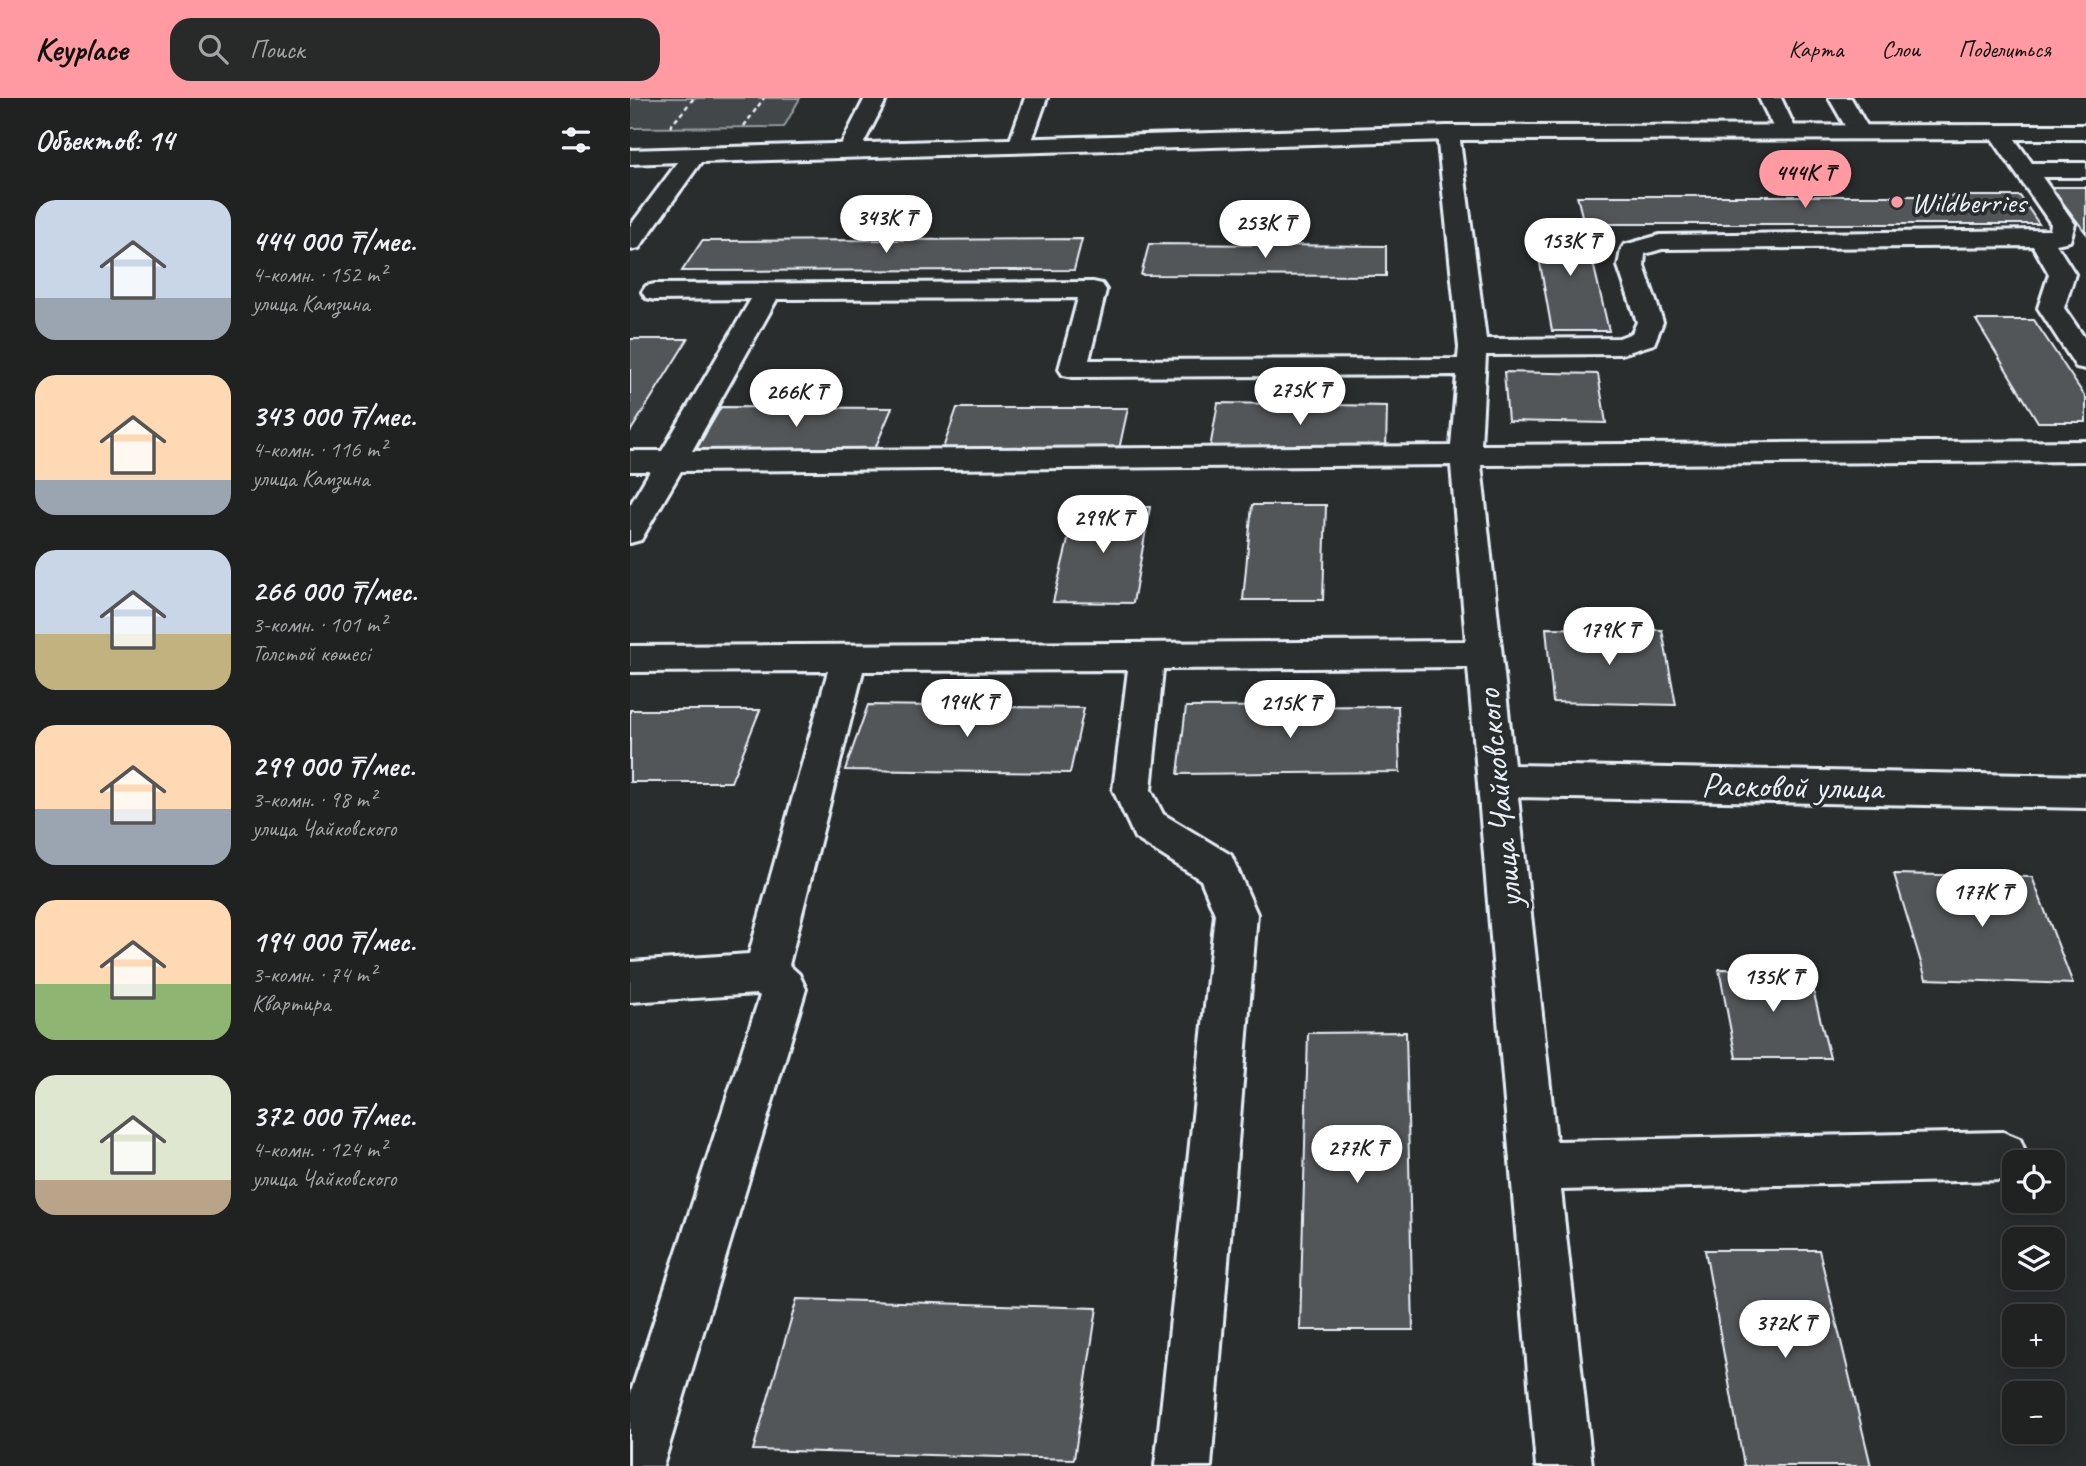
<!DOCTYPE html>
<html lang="ru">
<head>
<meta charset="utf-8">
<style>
  :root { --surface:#202222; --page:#282a2a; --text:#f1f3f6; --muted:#a2a4a5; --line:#3d3f40; --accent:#ff9aa2 }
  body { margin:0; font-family:Caveat,sans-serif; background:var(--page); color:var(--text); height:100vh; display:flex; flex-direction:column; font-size:26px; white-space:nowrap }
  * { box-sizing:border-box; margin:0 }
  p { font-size:23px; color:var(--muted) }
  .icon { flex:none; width:38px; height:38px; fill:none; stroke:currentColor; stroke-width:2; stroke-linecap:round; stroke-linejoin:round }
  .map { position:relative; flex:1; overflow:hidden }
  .panel { display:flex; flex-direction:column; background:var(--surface); width:630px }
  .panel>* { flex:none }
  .tools { position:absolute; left:1372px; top:1052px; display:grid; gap:14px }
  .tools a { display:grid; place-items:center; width:63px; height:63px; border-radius:14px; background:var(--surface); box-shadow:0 4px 18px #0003,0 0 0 2px var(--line); font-size:35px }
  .price { position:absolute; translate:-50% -60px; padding:0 16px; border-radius:24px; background:#fff; color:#222; font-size:23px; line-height:46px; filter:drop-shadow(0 2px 4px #0008) }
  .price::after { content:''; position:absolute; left:50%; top:42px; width:21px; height:16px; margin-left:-10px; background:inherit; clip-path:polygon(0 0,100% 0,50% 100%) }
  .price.current { background:var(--accent); color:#111 }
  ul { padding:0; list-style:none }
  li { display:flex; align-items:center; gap:21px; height:175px; padding:0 35px }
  li span { display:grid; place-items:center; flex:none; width:196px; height:140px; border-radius:21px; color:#555 }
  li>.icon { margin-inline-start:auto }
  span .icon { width:84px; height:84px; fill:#fffc; stroke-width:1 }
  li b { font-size:30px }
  h2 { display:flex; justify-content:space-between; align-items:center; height:84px; padding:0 35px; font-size:30px }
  header { display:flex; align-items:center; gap:42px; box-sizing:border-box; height:98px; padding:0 35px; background:var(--accent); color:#111 }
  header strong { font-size:33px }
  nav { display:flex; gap:38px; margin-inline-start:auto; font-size:24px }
  .search { width:490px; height:63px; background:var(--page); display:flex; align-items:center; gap:18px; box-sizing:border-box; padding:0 24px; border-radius:21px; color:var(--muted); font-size:26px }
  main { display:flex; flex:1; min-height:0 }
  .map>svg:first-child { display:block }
</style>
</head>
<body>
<header>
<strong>Keyplace</strong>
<div class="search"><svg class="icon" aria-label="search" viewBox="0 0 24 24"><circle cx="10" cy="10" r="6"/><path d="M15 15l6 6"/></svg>Поиск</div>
<nav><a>Карта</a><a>Слои</a><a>Поделиться</a></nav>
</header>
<main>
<section class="panel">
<h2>Объектов: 14<svg class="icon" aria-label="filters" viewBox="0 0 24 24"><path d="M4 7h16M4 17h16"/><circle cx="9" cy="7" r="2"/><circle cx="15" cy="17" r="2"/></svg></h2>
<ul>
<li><span style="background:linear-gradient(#c9d6e8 70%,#9aa5b1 0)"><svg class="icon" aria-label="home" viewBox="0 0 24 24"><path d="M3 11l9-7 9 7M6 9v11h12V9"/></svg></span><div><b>444 000 ₸/мес.</b><p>4-комн. · 152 m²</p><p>улица Камзина</p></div></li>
<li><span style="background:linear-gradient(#ffd9b3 75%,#9aa5b1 0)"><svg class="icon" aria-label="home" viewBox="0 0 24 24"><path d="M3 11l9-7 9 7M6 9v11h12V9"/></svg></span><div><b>343 000 ₸/мес.</b><p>4-комн. · 116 m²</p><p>улица Камзина</p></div></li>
<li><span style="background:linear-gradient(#c9d6e8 60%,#c2b280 0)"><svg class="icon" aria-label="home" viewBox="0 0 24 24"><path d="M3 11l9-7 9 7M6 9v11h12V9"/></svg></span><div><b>266 000 ₸/мес.</b><p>3-комн. · 101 m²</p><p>Толстой көшесі</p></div></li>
<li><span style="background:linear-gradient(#ffd9b3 60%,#9aa5b1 0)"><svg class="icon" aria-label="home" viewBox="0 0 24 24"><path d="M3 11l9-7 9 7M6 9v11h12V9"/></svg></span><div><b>299 000 ₸/мес.</b><p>3-комн. · 98 m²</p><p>улица Чайковского</p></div></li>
<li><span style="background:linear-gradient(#ffd9b3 60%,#8fb573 0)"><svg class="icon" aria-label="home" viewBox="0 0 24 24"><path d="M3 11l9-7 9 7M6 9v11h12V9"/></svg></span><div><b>194 000 ₸/мес.</b><p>3-комн. · 74 m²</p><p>Квартира</p></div></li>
<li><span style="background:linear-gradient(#dfe7d0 75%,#b9a48a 0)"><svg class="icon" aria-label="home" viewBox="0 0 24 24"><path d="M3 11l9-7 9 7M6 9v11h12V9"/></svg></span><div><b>372 000 ₸/мес.</b><p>4-комн. · 124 m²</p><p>улица Чайковского</p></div></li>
</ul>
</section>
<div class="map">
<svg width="1456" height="1368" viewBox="0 0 1456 1368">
  <rect width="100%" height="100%" fill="#2a2d2e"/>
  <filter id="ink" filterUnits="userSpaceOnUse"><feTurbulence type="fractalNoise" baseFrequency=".0143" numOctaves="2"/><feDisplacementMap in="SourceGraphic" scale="14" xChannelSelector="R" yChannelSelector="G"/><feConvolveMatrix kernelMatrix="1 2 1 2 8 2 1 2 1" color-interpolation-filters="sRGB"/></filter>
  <g filter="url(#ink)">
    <!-- green -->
    <path fill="#424648" stroke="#959ca0" stroke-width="2" d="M0 0H170L154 29 0 30Z"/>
    <!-- building -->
    <path fill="#535759" stroke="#e8f1f8" stroke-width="2" d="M1421 89H1456V135Z
      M947 98H1390L1409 126H954Z
      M903 126H954L979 233H922Z
      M452 141 444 172 52 173 72 143Z
      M519 146 756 148V178L511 177Z
      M1346 222H1404L1456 300V324H1408Z
      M0 241H58L0 334Z
      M874 274 968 276 976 325 878 323Z
      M588 305 757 308 756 353 580 350Z
      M91 309 262 310 244 353 66 352Z
      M327 310H498L488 356H311Z
      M622 407H696L693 502H613Z
      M446 409H520L503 505 423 504Z
      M916 530 1032 532 1046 607 923 604Z
      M238 607 454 610 440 675 215 672Z
      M768 608 770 674 548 676 556 609Z
      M0 612H130L101 684H0Z
      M1264 776 1402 779 1443 886 1296 881Z
      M1089 871 1178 872 1200 960H1106Z
      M776 934 783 1232H670L678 935Z
      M1075 1152H1189L1241 1368H1114Z
      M167 1201 467 1210 444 1361 123 1352Z"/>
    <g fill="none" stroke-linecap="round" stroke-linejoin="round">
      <defs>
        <path id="minor" d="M235 0H257L227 58H211L208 53Z
          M395 0H417L400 48 397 53H381L378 48Z
          M1129 0H1151L1167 34 1164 39H1148Z
          M1199 0H1221L1241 35 1238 40H1222Z
          M818 28 826 30 829 35 856 241 989 240 1002 235 1007 224 988 168 991 152 994 147 1030 137 1420 132 1421 126 1358 35 1361 30H1377L1402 65H1456V79H1412L1445 126 1440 143 1426 146 1445 176 1434 210 1456 242V271L1446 269 1408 210 1419 176 1403 148 1032 151 1015 156 1014 168 1033 224 1024 246 992 256 856 257 851 347 1456 343V363L851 367 884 667 1456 678V710L888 699 926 1043 1373 1034 1390 1041 1397 1058 1395 1064H1384V1077L1373 1082 931 1092 962 1368H906L838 569 533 571 521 692 533 716 601 757 627 816 581 1368H525L585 816 571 782 505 740 483 692 498 572 233 573 159 867 169 876 176 891 33 1368H0V1297L130 898 127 896 0 904V864L119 856 198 573 0 574V548L836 543 821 367 51 373 11 442 0 445V407L20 373H0V353H32L121 201 25 202 16 200 12 194 16 188 25 186 463 184 472 186 476 192 459 262 828 261 829 249 807 35 810 30ZM448 200 429 271 433 277 443 279 827 277 821 348 62 353 147 201Z"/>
        <path id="major" d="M1456 27V41L818 42 71 64 9 150 0 152V128L48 64 0 66V52L818 28Z"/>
      </defs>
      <!-- minor casing -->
      <use href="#minor" stroke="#e8f1f8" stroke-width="6"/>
      <!-- major casing -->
      <use href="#major" stroke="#e8f1f8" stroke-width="6"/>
      <!-- path -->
      <path stroke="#e8f1f8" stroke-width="2.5" stroke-dasharray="4.5 3.5" stroke-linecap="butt" d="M114 28 134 0
        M40 29 64 0"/>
      <!-- minor -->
      <use href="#minor" fill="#2a2d2e" fill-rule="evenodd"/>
      <!-- major -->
      <use href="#major" fill="#2a2d2e" fill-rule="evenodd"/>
    </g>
  </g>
  <!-- markers -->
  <circle fill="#ff9aa2" stroke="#2a2d2e" stroke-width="2.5" cx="1267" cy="104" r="7"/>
  <g text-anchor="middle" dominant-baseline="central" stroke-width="7" stroke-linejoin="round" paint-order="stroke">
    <!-- far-poi labels -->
    <g font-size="30" fill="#e8f1f8" stroke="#2a2d2e" text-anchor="start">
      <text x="1281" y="104">Wildberries</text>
    </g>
    <!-- street labels -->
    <g font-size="35" fill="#e8f1f8" stroke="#2a2d2e">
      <text transform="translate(1162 688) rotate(1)">Расковой улица</text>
      <text transform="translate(869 701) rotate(-96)">улица Чайковского</text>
    </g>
  </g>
</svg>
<div class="tools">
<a><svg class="icon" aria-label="locate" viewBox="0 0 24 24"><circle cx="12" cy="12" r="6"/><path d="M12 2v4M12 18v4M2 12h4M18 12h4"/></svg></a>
<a><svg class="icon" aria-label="layers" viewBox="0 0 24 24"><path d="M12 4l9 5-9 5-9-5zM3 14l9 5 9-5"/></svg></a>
<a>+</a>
<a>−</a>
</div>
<b class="price current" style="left:1175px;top:112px">444K ₸</b>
<b class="price" style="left:256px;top:157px">343K ₸</b>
<b class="price" style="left:635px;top:162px">253K ₸</b>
<b class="price" style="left:940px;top:180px">153K ₸</b>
<b class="price" style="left:670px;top:329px">275K ₸</b>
<b class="price" style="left:166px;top:331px">266K ₸</b>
<b class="price" style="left:473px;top:457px">299K ₸</b>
<b class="price" style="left:979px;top:569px">179K ₸</b>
<b class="price" style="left:337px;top:641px">194K ₸</b>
<b class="price" style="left:660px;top:642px">215K ₸</b>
<b class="price" style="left:1352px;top:831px">177K ₸</b>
<b class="price" style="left:1143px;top:916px">135K ₸</b>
<b class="price" style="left:727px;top:1087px">277K ₸</b>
<b class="price" style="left:1155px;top:1262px">372K ₸</b>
</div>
</main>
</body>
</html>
